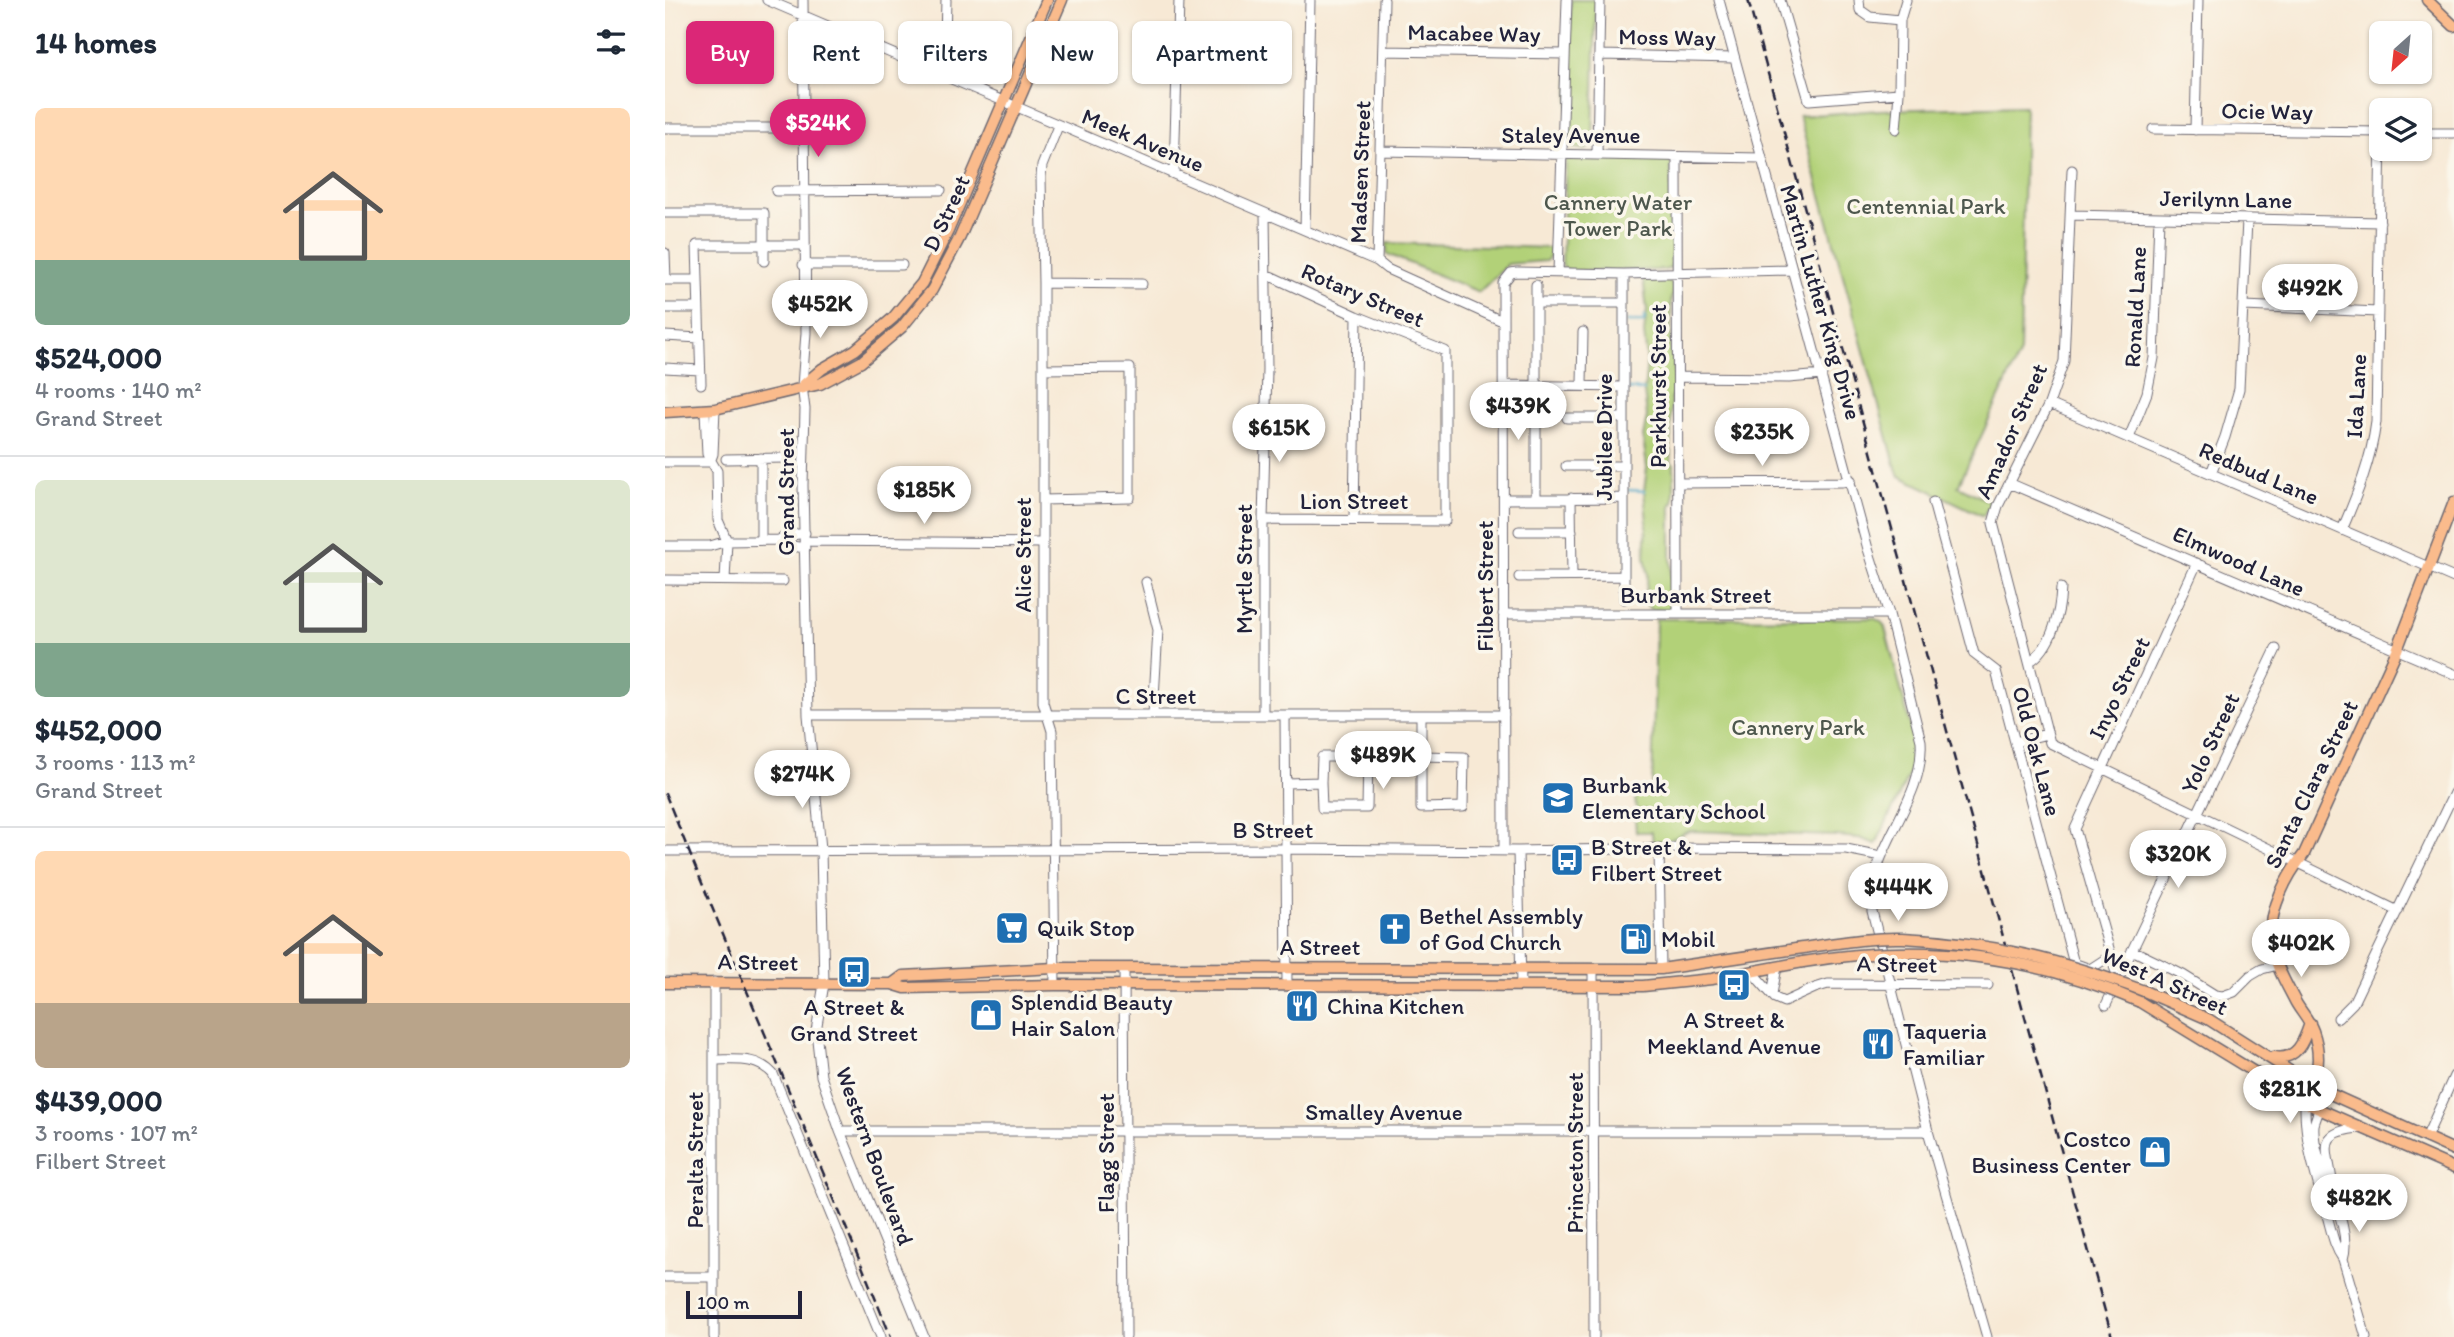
<!DOCTYPE html>
<html lang="en">
<head>
<meta charset="utf-8">
<style>
  :root { --surface:#fff; --page:#f6f6f7; --text:#1f2937; --muted:#747a83; --line:#e0e1e3; --accent:#db2777 }
  body { margin:0; font-family:Itim,sans-serif; background:var(--page); color:var(--text); height:100vh; display:flex; flex-direction:column; font-size:26px; white-space:nowrap }
  * { box-sizing:border-box; margin:0 }
  p { font-size:23px; color:var(--muted) }
  .icon { flex:none; width:38px; height:38px; fill:none; stroke:currentColor; stroke-width:2; stroke-linecap:round; stroke-linejoin:round }
  .map { position:relative; flex:1; overflow:hidden }
  .details { display:flex; flex-direction:column; background:var(--surface); width:665px }
  .details>* { flex:none }
  .top-card { position:absolute; left:21px; top:21px; width:665px; height:63px; display:flex; gap:14px }
  .needle { width:46px; rotate:207deg }
  .fabs { position:absolute; left:1704px; top:21px; display:grid; gap:14px }
  .fabs a { display:grid; place-items:center; width:63px; height:63px; border-radius:10px; background:var(--surface); box-shadow:0 2px 5px #0004; font-size:35px }
  .scale { position:absolute; left:21px; bottom:18px; width:116px; box-sizing:border-box; padding-left:7px; border:4px solid #22223b; border-top:0; font-size:19px; line-height:24px; white-space:nowrap; color:#22223b; -webkit-text-stroke:5px #fbf7ec; paint-order:stroke }
  .price { position:absolute; translate:-50% -60px; padding:0 16px; border-radius:24px; background:#fff; color:#222; font-size:23px; line-height:46px; filter:drop-shadow(0 2px 4px #0008) }
  .price::after { content:''; position:absolute; left:50%; top:42px; width:21px; height:16px; margin-left:-10px; background:inherit; clip-path:polygon(0 0,100% 0,50% 100%) }
  .price.selected { background:var(--accent); color:#fff }
  ul { padding:0; list-style:none }
  li { display:grid; align-content:center; gap:14px; height:371px; padding:0 35px }
  li+li { border-top:2px solid var(--line) }
  li span { display:grid; place-items:center; height:217px; border-radius:10px; color:#555 }
  li>.icon { margin-inline-start:auto }
  span .icon { width:126px; height:126px; fill:#fffc; stroke-width:1 }
  li b { font-size:30px }
  h2 { display:flex; justify-content:space-between; align-items:center; height:84px; padding:0 35px; font-size:30px }
  .pill { padding:0 24px; border-radius:10px; background:var(--surface); box-shadow:0 2px 5px #0004; font-size:24px; line-height:63px }
  .pill.selected { background:var(--accent); color:#fff }
  main { display:flex; flex:1; min-height:0 }
  .map>svg:first-child { display:block }
</style>
</head>
<body>
<main>
<section class="details">
<h2>14 homes<svg class="icon" aria-label="filters" viewBox="0 0 24 24"><path d="M4 7h16M4 17h16"/><circle cx="9" cy="7" r="2"/><circle cx="15" cy="17" r="2"/></svg></h2>
<ul>
<li><span style="background:linear-gradient(#ffd9b3 70%,#7fa58c 0)"><svg class="icon" aria-label="home" viewBox="0 0 24 24"><path d="M3 11l9-7 9 7M6 9v11h12V9"/></svg></span><div><b>$524,000</b><p>4 rooms · 140 m²</p><p>Grand Street</p></div></li>
<li><span style="background:linear-gradient(#dfe7d0 75%,#7fa58c 0)"><svg class="icon" aria-label="home" viewBox="0 0 24 24"><path d="M3 11l9-7 9 7M6 9v11h12V9"/></svg></span><div><b>$452,000</b><p>3 rooms · 113 m²</p><p>Grand Street</p></div></li>
<li><span style="background:linear-gradient(#ffd9b3 70%,#b9a48a 0)"><svg class="icon" aria-label="home" viewBox="0 0 24 24"><path d="M3 11l9-7 9 7M6 9v11h12V9"/></svg></span><div><b>$439,000</b><p>3 rooms · 107 m²</p><p>Filbert Street</p></div></li>
</ul>
</section>
<div class="map">
<svg width="1789" height="1337" viewBox="0 0 1789 1337">
  <rect width="100%" height="100%" fill="#fbf7ec"/>
  <filter id="ink" filterUnits="userSpaceOnUse"><feTurbulence type="fractalNoise" baseFrequency=".0143" numOctaves="2"/><feDisplacementMap in="SourceGraphic" scale="14" xChannelSelector="R" yChannelSelector="G"/><feConvolveMatrix kernelMatrix="1 2 1 2 8 2 1 2 1" color-interpolation-filters="sRGB"/></filter>
  <filter id="wash" filterUnits="userSpaceOnUse"><feTurbulence type="fractalNoise" baseFrequency=".00686" numOctaves="4" result="noise"/><feDisplacementMap in="SourceGraphic" scale="28" xChannelSelector="R" yChannelSelector="G"/><feGaussianBlur stdDeviation="1.57" result="paint"/><feColorMatrix in="noise" values="0 0 0 0 0 0 0 0 0 0 0 0 0 0 0 0 0 1.4 0 .05"/><feComposite in="paint" operator="in"/></filter>
  <g filter="url(#wash)">
    <rect width="100%" height="100%" fill="#f7e9d5"/>
    <!-- green -->
    <path fill="#b2d178" stroke="#6a7a5a" stroke-width="2" d="M906 0H931L928 143 921 150 904 147 903 142Z
      M1360 106 1355 353 1293 486 1326 502 1318 516 1233 475 1134 116 1216 110Z
      M908 157 1000 159 1006 162 1008 263 1006 268 1000 270 907 271 899 269 897 263 901 159Z
      M722 243 886 248 885 256 881 261 843 264 814 292 722 254Z
      M978 278H1001L1008 285V296L1006 298V355L1009 358V394L1006 397V462L1009 465V502L1006 505V594L1009 601 1006 609 986 610 980 603 983 573 980 557 982 522 979 491 982 468 978 437 982 416 979 392 982 361 979 333 982 310Z
      M1209 618 1219 624 1250 744 1247 768 1211 844 1194 838 1171 836 1024 831 988 848 987 832H971L970 817 987 816V810H971L970 794H987L991 619Z"/>
    <g fill="none" stroke-linecap="round" stroke-linejoin="round">
      <!-- stream -->
      <path stroke="#49a7c8" stroke-width="2.5" d="M962 322H979L980 316
        M963 389 979 390
        M963 490 979 491"/>
    </g>
  </g>
  <g filter="url(#ink)">
    <g fill="none" stroke-linecap="round" stroke-linejoin="round">
      <defs>
        <path id="minor" d="M102 0 712 261 722 269 837 321
          M138 0 141 333 137 386 140 409 138 485 143 715 156 849 159 984 151 1031 156 1076 175 1131 259 1337
          M1054 0 1203 549 1224 614 1256 741C1260 804 1201 848 1207 911L1263 1131 1322 1337
          M1115 0 1144 100 1234 93
          M1194 0 1195 10 1205 17 1235 20
          M718 51 900 54
          M935 55 1069 58
          M279 76 281 0
          M0 128H138
          M1231 129 1234 93 1235 20 1241 0
          M1488 129 1717 132
          M1530 130 1533 0
          M1755 133H1789
          M716 151 1096 158
          M932 154 935 0
          M1012 158 1013 614
          M1407 170 1399 361 1384 404 1333 506 1328 523 1385 743 1733 911
          M509 173 514 0
          M111 191 276 190
          M0 213H99V261
          M1406 215 1715 222
          M640 230 645 0
          M0 253 1 280
          M712 261 719 0
          M138 265H237
          M893 272 902 0
          M959 274V599
          M0 280H33
          M378 283 477 284
          M871 303H959
          M1579 306 1713 312
          M0 308H33
          M0 336 34 338
          M0 368 35 370
          M1013 377 1124 378 1157 375
          M36 384 32 245H139
          M917 384 918 332
          M838 385 958 387
          M1384 404 1789 578
          M40 411 42 454 52 471 53 520 62 541 60 580
          M902 418H959
          M1464 438 1482 393 1489 358 1494 217
          M96 458V539
          M61 459 121 458
          M0 462H45
          M45 462 48 454 50 409
          M901 466H958
          M1546 473 1560 437 1574 389 1582 220
          M1013 483 1177 482 1186 480
          M1344 483 1789 674
          M871 498V285
          M906 498 907 576
          M839 499 959 498
          M378 500 465 498V368L378 369
          M1268 502 1309 654 1331 671 1408 960 1411 964 1425 969 1445 956
          M689 519 692 316
          M598 520 780 521V351L692 316 601 274
          M1677 530C1692 495 1706 461 1711 422L1716 132
          M854 531H907
          M114 540 121 545 140 548
          M140 541 378 543
          M0 546H45L62 541 114 540 121 536 140 533
          M854 577 958 576
          M0 580 118 581
          M481 582 493 630 488 715
          M838 614H1224
          M1364 662C1387 648 1395 613 1396 588
          M143 715H839
          M598 715V520L602 369 600 213
          M620 715 622 984
          M756 715V808L798 807 799 757 756 756
          M1350 742 1382 734
          M621 783 656 782 657 808H702L703 757H657L656 782
          M994 848 996 969
          M839 850 838 283 846 273 852 272 959 274 1127 270
          M0 851 622 849 853 851 1005 848 1181 849 1216 856
          M853 851 856 985
          M1467 950 1518 975 1550 995 1558 996 1569 992 1585 976 1597 969 1613 965
          M459 969 461 1337
          M928 969 929 1337
          M1087 972 1110 998 1119 1002 1150 988 1163 984 1323 985
          M1453 980 1410 829 1532 563
          M49 982V1337
          M390 985 387 731 378 702V283L376 177 377 166 393 126
          M1107 994 1112 967
          M1441 1005 1611 649
          M1673 1018 1688 1003 1789 793
          M49 1060C71 1060 91 1056 108 1074L216 1337
          M1640 1103C1639 1141 1651 1176 1661 1212 1666 1228 1668 1245 1678 1259L1701 1337
          M1654 1109C1653 1114 1650 1120 1649 1125 1646 1166 1690 1222 1678 1259
          M175 1131H1263
          M1761 1138 1789 1076
          M1667 1181C1663 1148 1650 1132 1695 1128
          M0 1277H49"/>
        <path id="major" d="M1762 0 1789 26
          M137 386 157 369 190 350 228 318 257 283 283 231 382 0
          M0 412 50 409 155 384 196 362 237 327 267 290 295 237 397 0
          M0 983 227 984 240 988 390 985 978 986 1047 979 1138 962
          M227 984 238 976 390 968 996 969 1131 949
          M1479 991 1543 1019 1650 1087 1789 1150
          M1475 1002 1640 1103 1789 1168
          M1609 1057C1632 1061 1639 1041 1645 1023
          M1640 1103C1653 1081 1657 1056 1648 1031 1644 1019 1634 1010 1629 999 1619 980 1607 959 1606 938 1605 908 1621 877 1639 854L1732 650 1789 502"/>
      </defs>
      <!-- minor casing -->
      <use href="#minor" stroke="#6d6871" stroke-width="11"/>
      <!-- major casing -->
      <use href="#major" stroke="#6d6871" stroke-width="13"/>
      <!-- minor -->
      <use href="#minor" stroke="#fff" stroke-width="9"/>
      <!-- major -->
      <use href="#major" stroke="#fabb8c" stroke-width="10"/>
      <!-- rail -->
      <path stroke="#22223b" stroke-width="2.5" stroke-dasharray="10 5" stroke-linecap="butt" d="M1083 0 1447 1337
        M0 793C74 975 152 1155 226 1337"/>
      <defs>
        <path id="major-bridge" d="M1131 949C1167 944 1203 937 1238 938 1325 942 1399 961 1479 991
          M1138 962C1258 942 1363 954 1475 1002"/>
      </defs>
      <!-- major-bridge casing -->
      <use href="#major-bridge" stroke="#6d6871" stroke-width="13" stroke-linecap="butt"/>
      <!-- major-bridge -->
      <use href="#major-bridge" stroke="#fabb8c" stroke-width="10"/>
    </g>
  </g>
  <!-- icons -->
  <defs>
    <symbol id="school-square" viewBox="-11 -11 22 22"><rect x="-9" y="-9" width="18" height="18" rx="4" fill="#1f6fb2" stroke="#fbf7ec"/><path d="M0-5L7-2L0 1L-7-2ZM-4 1L0 2.5L4 1V4Q0 6-4 4Z" fill="#fff"/></symbol>
    <symbol id="bus-square" viewBox="-11 -11 22 22"><rect x="-9" y="-9" width="18" height="18" rx="4" fill="#1f6fb2" stroke="#fbf7ec"/><path d="M-5-6H5V4H4V6H2V4H-2V6H-4V4H-5ZM-3.5-4V0h7V-4ZM-3.5 1.2v1.5H-2V1.2ZM2 1.2v1.5H3.5V1.2Z" fill="#fff"/></symbol>
    <symbol id="supermarket-square" viewBox="-11 -11 22 22"><rect x="-9" y="-9" width="18" height="18" rx="4" fill="#1f6fb2" stroke="#fbf7ec"/><path d="M-6-5.5h2.5l.6 2H6L4.5 2H-2.5L-4.4-4H-6ZM-1.5 3.2a1.3 1.3 0 1 0 .1 0ZM3 3.2a1.3 1.3 0 1 0 .1 0Z" fill="#fff"/></symbol>
    <symbol id="church-square" viewBox="-11 -11 22 22"><rect x="-9" y="-9" width="18" height="18" rx="4" fill="#1f6fb2" stroke="#fbf7ec"/><path d="M-1.2-6h2.4v3.5h3.3v2.4h-3.3V6h-2.4V-.1h-3.3v-2.4h3.3Z" fill="#fff"/></symbol>
    <symbol id="fuel-square" viewBox="-11 -11 22 22"><rect x="-9" y="-9" width="18" height="18" rx="4" fill="#1f6fb2" stroke="#fbf7ec"/><path d="M-5.5-6h7V0h2V4h1.3V-2.5L3-4.5l.8-.8L6-3V5H2.5V1h-1V6h-7ZM-4.2-4.7v3.2H.2V-4.7Z" fill="#fff"/></symbol>
    <symbol id="restaurant-square" viewBox="-11 -11 22 22"><rect x="-9" y="-9" width="18" height="18" rx="4" fill="#1f6fb2" stroke="#fbf7ec"/><path d="M-5-6h1v4h1v-4h1v4h1v-4h1v5L-1.5 .5V6h-2V.5L-5-1ZM5-6V6H3V1.5H1.5Q1.5-4 5-6Z" fill="#fff"/></symbol>
    <symbol id="shop-square" viewBox="-11 -11 22 22"><rect x="-9" y="-9" width="18" height="18" rx="4" fill="#1f6fb2" stroke="#fbf7ec"/><path d="M-5-2.5h2.3a2.7 3.5 0 0 1 5.4 0H5L5.5 6h-11ZM-1.5-2.5h3a1.5 2.3 0 0 0-3 0Z" fill="#fff"/></symbol>
  </defs>
  <g fill-rule="evenodd">
    <use href="#school-square" x="874" y="779" width="38" height="38"/>
    <use href="#bus-square" x="883" y="841" width="38" height="38"/>
    <use href="#supermarket-square" x="328" y="909" width="38" height="38"/>
    <use href="#church-square" x="711" y="910" width="38" height="38"/>
    <use href="#fuel-square" x="952" y="920" width="38" height="38"/>
    <use href="#bus-square" x="170" y="953" width="38" height="38"/>
    <use href="#bus-square" x="1050" y="966" width="38" height="38"/>
    <use href="#restaurant-square" x="618" y="987" width="38" height="38"/>
    <use href="#shop-square" x="302" y="996" width="38" height="38"/>
    <use href="#restaurant-square" x="1194" y="1025" width="38" height="38"/>
    <use href="#shop-square" x="1471" y="1133" width="38" height="38"/>
  </g>
  <g text-anchor="middle" dominant-baseline="central" stroke-width="7" stroke-linejoin="round" paint-order="stroke">
    <!-- street labels -->
    <g font-size="23" fill="#22223b" stroke="#fbf7ec">
      <text transform="translate(809 33) rotate(1)">Macabee Way</text>
      <text transform="translate(1002 37) rotate(1)">Moss Way</text>
      <text transform="translate(1602 111) rotate(1)">Ocie Way</text>
      <text x="906" y="135">Staley Avenue</text>
      <text transform="translate(478 140) rotate(23)">Meek Avenue</text>
      <text transform="translate(695 172) rotate(-88)">Madsen Street</text>
      <text transform="translate(1561 199) rotate(1)">Jerilynn Lane</text>
      <text transform="translate(281 213) rotate(-65)">D Street</text>
      <text transform="translate(698 295) rotate(23)">Rotary Street</text>
      <text transform="translate(1156 302) rotate(74)">Martin Luther King Drive</text>
      <text transform="translate(1470 307) rotate(-87)">Ronald Lane</text>
      <text transform="translate(993 386) rotate(-90)">Parkhurst Street</text>
      <text transform="translate(1691 396) rotate(-87)">Ida Lane</text>
      <text transform="translate(1346 431) rotate(-66)">Amador Street</text>
      <text transform="translate(939 437) rotate(-90)">Jubilee Drive</text>
      <text transform="translate(1594 473) rotate(23)">Redbud Lane</text>
      <text transform="translate(121 492) rotate(-90)">Grand Street</text>
      <text x="689" y="501">Lion Street</text>
      <text transform="translate(358 555) rotate(-90)">Alice Street</text>
      <text transform="translate(1574 561) rotate(24)">Elmwood Lane</text>
      <text transform="translate(579 569) rotate(-90)">Myrtle Street</text>
      <text transform="translate(820 586) rotate(-90)">Filbert Street</text>
      <text x="1031" y="595">Burbank Street</text>
      <text transform="translate(1454 688) rotate(-64)">Inyo Street</text>
      <text x="491" y="696">C Street</text>
      <text transform="translate(1545 743) rotate(-65)">Yolo Street</text>
      <text transform="translate(1372 751) rotate(75)">Old Oak Lane</text>
      <text transform="translate(1646 784) rotate(-64)">Santa Clara Street</text>
      <text x="608" y="830">B Street</text>
      <text x="655" y="947">A Street</text>
      <text transform="translate(93 962) rotate(1)">A Street</text>
      <text transform="translate(1232 964) rotate(1)">A Street</text>
      <text transform="translate(1500 981) rotate(24)">West A Street</text>
      <text x="719" y="1112">Smalley Avenue</text>
      <text transform="translate(441 1153) rotate(-90)">Flagg Street</text>
      <text transform="translate(910 1153) rotate(-90)">Princeton Street</text>
      <text transform="translate(210 1156) rotate(70)">Western Boulevard</text>
      <text transform="translate(30 1160) rotate(-90)">Peralta Street</text>
    </g>
    <!-- park labels -->
    <g font-size="23" fill="#4d574d" stroke="#fbf7ec">
      <text x="953" y="202">Cannery Water<tspan x="953" dy="26">Tower Park</tspan></text>
      <text x="1261" y="206">Centennial Park</text>
      <text x="1133" y="727">Cannery Park</text>
    </g>
    <!-- poi labels -->
    <g font-size="23" fill="#22223b" stroke="#fbf7ec" text-anchor="start">
      <text x="917" y="785">Burbank<tspan x="917" dy="26">Elementary School</tspan></text>
      <text x="926" y="847">B Street &amp;<tspan x="926" dy="26">Filbert Street</tspan></text>
      <text x="754" y="916">Bethel Assembly<tspan x="754" dy="26">of God Church</tspan></text>
      <text x="372" y="928">Quik Stop</text>
      <text x="996" y="939">Mobil</text>
      <text x="346" y="1002">Splendid Beauty<tspan x="346" dy="26">Hair Salon</tspan></text>
      <text x="662" y="1006">China Kitchen</text>
      <text x="189" y="1007" text-anchor="middle">A Street &amp;<tspan x="189" dy="26">Grand Street</tspan></text>
      <text x="1069" y="1020" text-anchor="middle">A Street &amp;<tspan x="1069" dy="26">Meekland Avenue</tspan></text>
      <text x="1238" y="1031">Taqueria<tspan x="1238" dy="26">Familiar</tspan></text>
      <text x="1466" y="1139" text-anchor="end">Costco<tspan x="1466" dy="26">Business Center</tspan></text>
    </g>
  </g>
</svg>
<div class="fabs">
<a><svg class="needle" viewBox="-14 -14 28 28"><path d="M0-13l5 13h-10z" fill="#e53935"/><path d="M0 13l5-13h-10z" fill="#747a83"/></svg></a>
<a><svg class="icon" aria-label="layers" viewBox="0 0 24 24"><path d="M12 4l9 5-9 5-9-5zM3 14l9 5 9-5"/></svg></a>
</div>
<div class="scale">100 m</div>
<b class="price selected" style="left:153px;top:159px">$524K</b>
<b class="price" style="left:1645px;top:324px">$492K</b>
<b class="price" style="left:155px;top:340px">$452K</b>
<b class="price" style="left:853px;top:442px">$439K</b>
<b class="price" style="left:614px;top:464px">$615K</b>
<b class="price" style="left:1097px;top:468px">$235K</b>
<b class="price" style="left:259px;top:526px">$185K</b>
<b class="price" style="left:718px;top:791px">$489K</b>
<b class="price" style="left:137px;top:810px">$274K</b>
<b class="price" style="left:1513px;top:890px">$320K</b>
<b class="price" style="left:1233px;top:923px">$444K</b>
<b class="price" style="left:1636px;top:979px">$402K</b>
<b class="price" style="left:1625px;top:1125px">$281K</b>
<b class="price" style="left:1694px;top:1234px">$482K</b>
<div class="top-card">
<a class="pill selected">Buy</a>
<a class="pill">Rent</a>
<a class="pill">Filters</a>
<a class="pill">New</a>
<a class="pill">Apartment</a>
</div>
</div>
</main>
</body>
</html>
